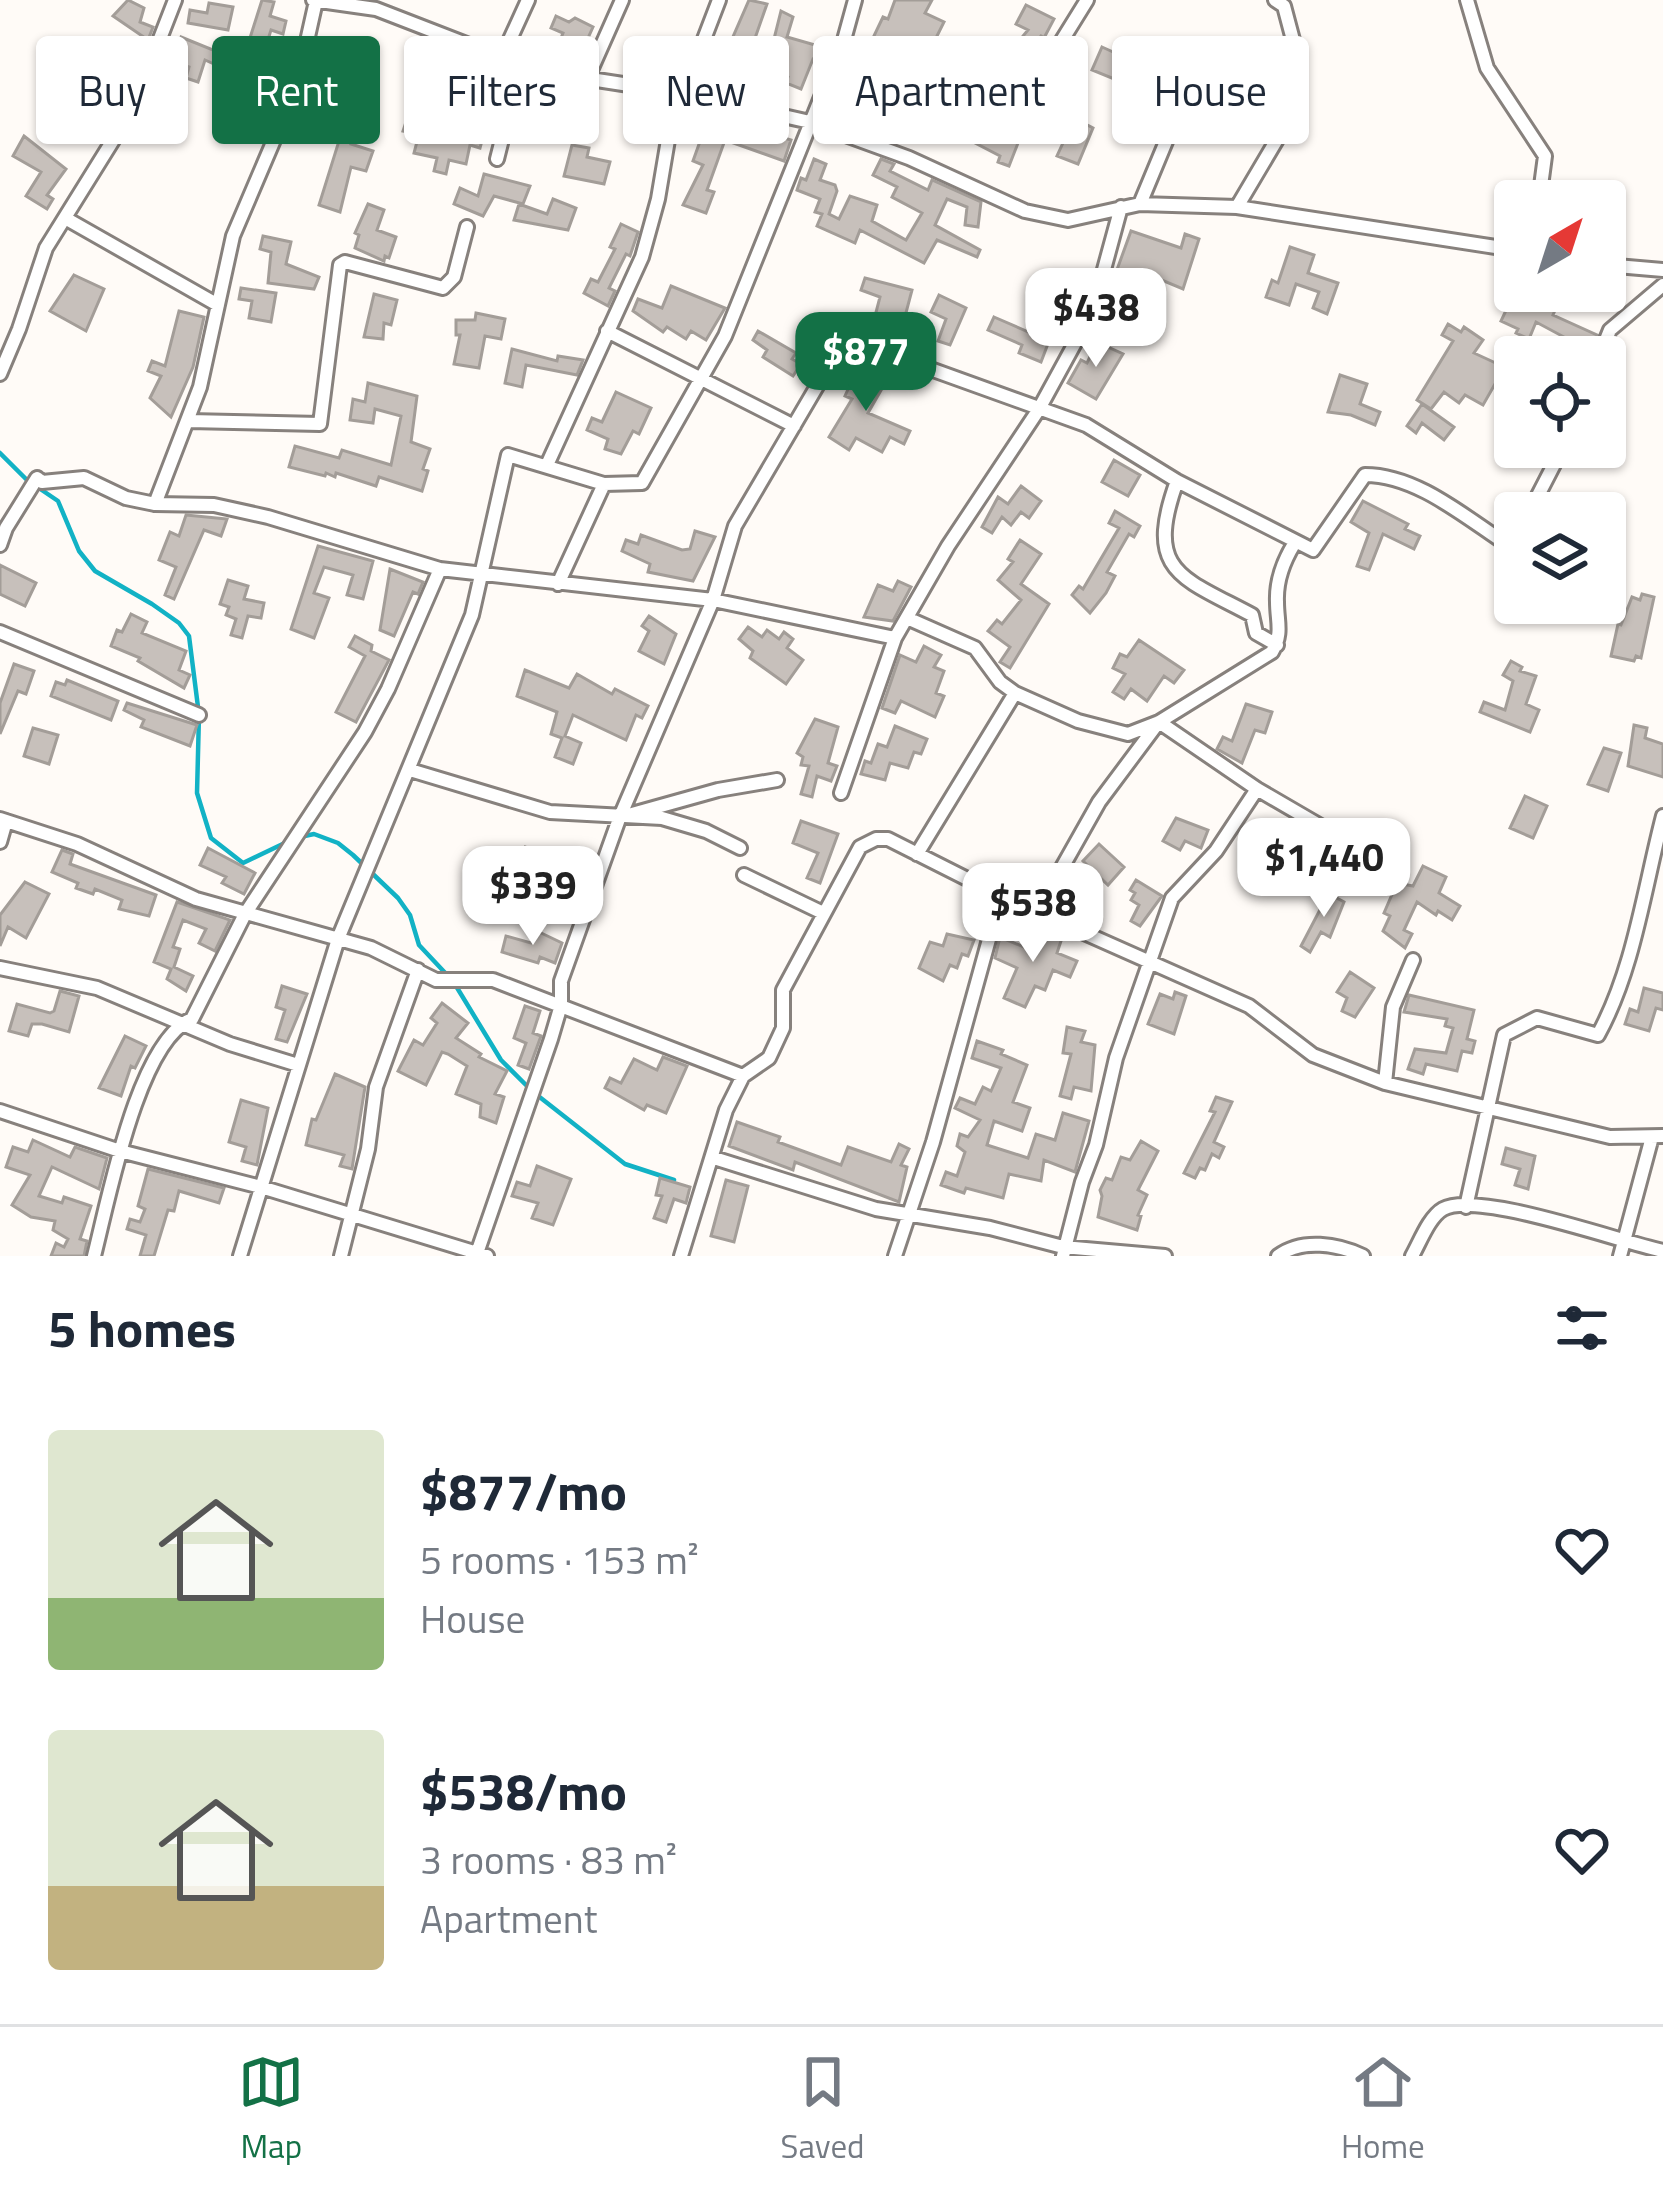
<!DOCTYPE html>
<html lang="en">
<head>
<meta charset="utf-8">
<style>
  :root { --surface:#fff; --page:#f2f2f3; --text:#1f2937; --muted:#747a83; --line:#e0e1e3; --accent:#137146 }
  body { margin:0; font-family:"Titillium Web",sans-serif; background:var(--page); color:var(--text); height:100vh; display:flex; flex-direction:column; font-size:45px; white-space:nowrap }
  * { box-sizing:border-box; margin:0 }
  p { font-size:39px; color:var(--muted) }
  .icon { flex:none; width:66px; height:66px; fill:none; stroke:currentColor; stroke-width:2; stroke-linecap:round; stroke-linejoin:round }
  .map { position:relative; height:1256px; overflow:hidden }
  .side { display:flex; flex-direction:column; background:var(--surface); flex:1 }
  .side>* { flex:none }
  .banner { position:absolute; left:36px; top:36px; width:1593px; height:108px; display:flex; gap:24px }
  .needle { width:78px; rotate:39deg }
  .controls { position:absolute; left:1494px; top:180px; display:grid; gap:24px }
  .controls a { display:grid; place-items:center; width:132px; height:132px; border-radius:12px; background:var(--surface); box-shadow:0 3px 9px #0004; font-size:60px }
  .price { position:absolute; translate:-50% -102px; padding:0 27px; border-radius:24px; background:#fff; color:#222; font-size:39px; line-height:78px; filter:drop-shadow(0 3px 6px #0008) }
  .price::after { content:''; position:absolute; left:50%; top:72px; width:36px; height:27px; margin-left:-18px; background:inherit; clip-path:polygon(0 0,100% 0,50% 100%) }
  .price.on { background:var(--accent); color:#fff }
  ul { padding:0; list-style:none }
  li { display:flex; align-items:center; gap:36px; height:300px; padding:0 48px }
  li span { display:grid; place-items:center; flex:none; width:336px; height:240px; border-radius:12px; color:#555 }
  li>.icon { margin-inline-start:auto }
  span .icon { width:144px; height:144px; fill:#fffc; stroke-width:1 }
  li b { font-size:51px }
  h2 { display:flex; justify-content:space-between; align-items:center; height:144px; padding:0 48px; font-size:51px }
  .chip { padding:0 42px; border-radius:12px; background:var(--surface); box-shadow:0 3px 9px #0004; font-size:42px; line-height:108px }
  .chip.on { background:var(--accent); color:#fff }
  .menu { display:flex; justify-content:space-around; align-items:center; height:168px; border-top:3px solid var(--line); background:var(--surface); font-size:33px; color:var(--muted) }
  .menu a { display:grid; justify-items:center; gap:6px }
  .menu .on { color:var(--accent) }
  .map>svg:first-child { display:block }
</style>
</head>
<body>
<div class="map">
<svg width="1663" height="1256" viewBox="0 0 1663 1256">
  <rect width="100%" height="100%" fill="#fffbf7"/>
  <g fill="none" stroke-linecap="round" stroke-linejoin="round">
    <!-- stream -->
    <path stroke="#12b2c5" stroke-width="4.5" d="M0 453 27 480 58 501 79 551 95 571 152 604 179 623 189 636 199 715 197 793 211 838 243 863 289 841
      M300 837 314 834 338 843 353 855 398 898 410 915 419 945 449 977
      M456 986 501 1060 529 1088
      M537 1095 625 1164 674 1180"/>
  </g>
  <!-- building -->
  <path fill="#c7c0bb" stroke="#a39d98" stroke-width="3" d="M128 0 144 8 140 22 153 27 148 40 113 16Z
    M262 0 274 2 270 16 286 21 283 34 271 30 266 46 249 41Z
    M749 0 767 4 740 81 704 69 711 50 725 55Z
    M895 0H932L925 13 944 22 933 44 928 42 912 68 884 53 886 47 871 42 883 17 888 19Z
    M209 3 233 7 228 30 188 23 190 10 207 13Z
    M1026 5 1054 19 1044 38 1041 36 1017 65 1006 57 1028 30 1016 24Z
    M781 11 793 17 787 37 829 49 824 62 813 59 801 89 786 83 788 77 766 71Z
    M556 16 569 22 575 18 593 27 583 49 561 38 563 33 551 28Z
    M181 37 228 56 223 68 205 60 198 82 186 78 189 67 172 61Z
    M1102 47 1133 61 1124 83 1092 70Z
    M863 66 897 79 886 108H881L874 122 863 117 873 85 859 78Z
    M1233 82 1262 99 1246 126 1220 109Z
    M917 91 951 107 970 118 968 123 998 138 1008 113 1027 120 1009 166 998 162 1000 156 908 108Z
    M308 98 361 118 351 144 373 151 366 171 351 167 340 212 319 205 339 141 321 130 326 116 305 106Z
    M693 110 748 134 753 120 764 123 762 131 791 140 784 161 725 140 707 190 714 192 706 213 683 205 703 165 693 161 703 133V127L689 122Z
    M409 113 424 118 421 127 451 138 455 126 484 133 480 148 470 145 466 164 449 160 446 174 434 171 437 158 414 153 419 134 403 131Z
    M1070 116 1093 128 1078 164 1057 156 1068 132 1063 130Z
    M24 136 66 169 47 195 53 199 47 209 26 196 41 172 13 156Z
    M572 145 589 148 587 157 610 162 604 184 564 176Z
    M814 159 826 164 820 180 835 185 837 191 829 214 839 219 850 196 877 205 872 221 906 240 922 213 892 197 897 187 873 175 881 159 894 164 890 171 928 190 932 180 981 202 978 227 965 225 967 207 947 199 935 225 980 250 977 257 937 240 924 263 860 230 855 243 817 226 822 214 815 212 820 199 797 190 801 178 806 180Z
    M484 174 530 186 523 204 494 196 483 216 454 204 460 188 478 196Z
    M553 199 576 208 568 230 514 220 519 204 547 214Z
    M368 204 384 210 377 230 396 237 389 258 385 256 384 261 355 248 359 235 355 233Z
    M621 224 638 232 630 256 626 254 609 288 615 291 608 306 584 293 591 279 598 282 615 249 610 247Z
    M1131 231 1181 248 1185 234 1199 239 1183 289 1145 273 1133 309 1106 300Z
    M263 236 291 242 286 264 319 277 314 289 268 283 271 252 260 249Z
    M1290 247 1314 255 1308 273 1338 283 1327 314 1313 308 1319 292 1296 284 1289 305 1266 297 1272 280 1278 283Z
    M74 275 104 289 86 331 50 311Z
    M865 278 912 290 902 328 874 320 880 297 861 290Z
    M671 286 725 308 706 340 691 331 686 339 667 327 663 332 633 311 638 299 662 308Z
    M241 288 276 293 271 322 249 318 252 301 239 299Z
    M1515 291 1556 308 1553 315 1597 335 1590 351 1536 322 1529 339 1516 333 1518 329 1501 321Z
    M374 294 397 300 391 325 384 323 383 339 364 337Z
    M939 295 966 308 950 345 938 341 946 319 931 312Z
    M179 311 204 317 193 367 171 417 150 398 161 376 148 371 152 361 165 366Z
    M476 313 505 319 501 339 485 336 479 368 454 364 460 335H456V320H475Z
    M994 317 1049 341 1041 362 1019 353 1022 345 988 330Z
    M1448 324 1461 332 1464 327 1483 340 1474 353 1515 372V394L1495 384 1483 405 1465 395 1459 403 1444 392 1431 409 1417 400 1453 341 1442 335Z
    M758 331 796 353 792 359 801 364 793 376 763 357 767 350 753 340Z
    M1097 342 1123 354 1096 399 1068 383 1081 360 1087 363Z
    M512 349 557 361 558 356 583 360 577 375 526 365 522 387 505 383Z
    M860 363 888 378 868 413 910 431 904 444 890 437 882 452 856 438 849 450 829 437 852 399 845 396Z
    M1340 375 1367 384 1360 404 1380 412 1375 425 1351 415 1328 412Z
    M368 383 417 396 411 442 430 449 423 469 428 471 422 491 379 477 376 486 336 473 335 477 326 473 325 476 289 467 295 446 339 458 342 450 391 465 401 416 375 409 373 423 350 420 353 399 365 402Z
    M616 392 651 408 639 434 633 431 621 454 605 449 608 439 587 430 592 418 602 422Z
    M1422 404 1454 427 1444 440 1422 423 1416 433 1407 426Z
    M1114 460 1140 475 1128 496 1102 482Z
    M1021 486 1041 501 1029 518 1021 512 1011 525 1002 517 992 533 982 527 998 497 1008 504Z
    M1363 501 1408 524 1405 529 1420 536 1414 549 1383 534 1369 570 1357 566 1369 533 1351 522Z
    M1115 511 1140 526 1134 537 1129 534 1107 572 1115 576 1106 593 1090 613 1072 595 1079 586 1083 589 1119 528 1109 523Z
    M186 515 227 519 221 536 204 530 174 599 165 595 176 567 159 560 170 532 179 536Z
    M695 531 715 537 693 581 648 572 650 564 622 551 626 540 638 544 641 535 682 550 690 549Z
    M1020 540 1041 554 1021 584 1049 604 1010 668 1000 662 1010 647 988 631 997 620 1002 624 1021 600 998 580 1013 562 1008 559Z
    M318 546 373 561 363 599 347 595 353 575 324 567 314 593 329 598 314 638 291 629Z
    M0 565 36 583 25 606 0 594Z
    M390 569 423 582 418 594 413 592 394 636 380 630Z
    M228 580 248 586 244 599 264 603 261 618 248 616 242 638 231 635 236 619 226 615 229 607 220 604Z
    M898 581 911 587 893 621 864 617 878 585 893 591Z
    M1642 594 1654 597 1641 658 1636 656 1634 661 1611 656 1618 624 1621 625 1632 597 1640 600Z
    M131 614 147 622 142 633 186 651 179 670 190 675 184 688 138 661 140 658 111 646 117 630 122 632Z
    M649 616 676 634 664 664 639 651 649 631 642 626Z
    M748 627 762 637 767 630 779 639 784 632 793 639 787 648 803 660 786 684 750 658 753 651 739 639Z
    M355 636 372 645 371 651 389 660 356 722 336 712 365 656 349 647Z
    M1139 640 1184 670 1174 683 1164 676 1147 701 1131 689 1124 699 1113 692 1125 674 1113 668 1120 654 1127 657Z
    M924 646 941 655 934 667 944 671 936 693 944 696 935 717 901 701 895 713 882 708 900 655 916 662Z
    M1511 661 1522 667 1520 671 1536 676 1526 704 1539 710 1530 732 1480 712 1484 702 1505 710 1513 681 1503 675Z
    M14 664 34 671 26 694 18 691 0 734V703Z
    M525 670 569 688 577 674 612 694 615 689 648 706 642 718 636 715 626 740 573 715 565 736 581 743 573 764 555 757 562 738 551 734 557 712 517 696Z
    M67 680 118 701 111 720 51 696 56 682 65 685Z
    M127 703 197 725 190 746 141 727 144 720 124 710Z
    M1246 704 1272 712 1265 733 1255 730 1242 763 1217 749 1223 737 1232 741Z
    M815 719 838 727 828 763 837 766 831 781 817 776 812 797 801 794 809 766 801 765 803 757 797 753Z
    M1634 725 1647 728 1645 738 1663 744V777L1628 766Z
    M895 726 927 739 921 754 914 752 908 768 890 763 885 780 861 774 865 761 871 763 878 744 887 747Z
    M33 728 58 735 49 764 24 756Z
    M1604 748 1621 753 1608 791 1588 784Z
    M1525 796 1547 806 1533 838 1510 828Z
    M1176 818 1208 830 1201 848 1185 841 1180 850 1163 841Z
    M801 821 838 834 820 883 807 878 818 853 793 843Z
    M1099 844 1124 867 1108 885 1083 861Z
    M525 847 565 862 559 875 538 867 534 874 516 864Z
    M208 848 255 873 244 894 222 883 226 877 200 865Z
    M62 850 73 854 70 864 156 895 149 916 119 909 122 900 95 889 93 894 76 888 78 883 52 872Z
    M1423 866 1446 877 1439 893 1460 906 1452 920 1438 911 1436 915 1417 902 1404 930 1412 934 1405 948 1383 931 1390 916 1384 913 1397 883 1413 886Z
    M1136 880 1162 896 1140 926 1131 921 1139 905 1131 900 1135 893 1130 890Z
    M25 882 49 894 26 938 8 927 0 946V915Z
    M1324 891 1344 902 1330 937 1321 932 1310 952 1301 946 1323 904 1318 901Z
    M177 902 230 920 215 951 199 943 206 929 183 920 173 947 180 949 174 967 193 976 186 991 167 979 171 969 154 962Z
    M1037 930 1062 938 1057 953 1077 961 1070 977 1053 970 1045 990 1035 986 1025 1007 1004 998 1017 968 995 958 1000 937 1031 950Z
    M537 931 562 943 555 963 540 957 538 963 502 952 506 936 531 943Z
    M947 934 974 940 968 956 962 954 957 968 950 965 943 981 919 968 930 942 943 946Z
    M1350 972 1374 988 1355 1017 1342 1011 1347 998 1337 992Z
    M282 986 307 994 287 1042 276 1039 285 1010 276 1007Z
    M1644 988 1663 993V1010L1656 1008 1649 1031 1625 1024 1630 1009 1638 1012Z
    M60 991 79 996 69 1032 42 1024H32L28 1036 9 1031 17 1004 50 1013 54 1011Z
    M1175 992 1186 996 1174 1034 1148 1024 1160 994 1173 999Z
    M1409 995 1474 1010 1467 1039 1475 1041 1472 1053 1462 1051 1457 1071 1426 1064 1423 1074 1408 1069 1415 1049 1446 1053 1453 1028 1445 1026 1447 1019 1404 1012Z
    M442 1003 468 1023 456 1038 481 1054 479 1057 507 1071 495 1094 504 1097 496 1123 480 1117 481 1104 456 1094 467 1066 448 1054 442 1052 426 1085 398 1071 414 1040 423 1045 437 1023 431 1018Z
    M525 1006 540 1011 533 1033 541 1036 529 1069 518 1065 526 1043 514 1038Z
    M1067 1027 1085 1031 1081 1042 1095 1045 1091 1091 1074 1087 1071 1099 1060 1096 1071 1054 1063 1053Z
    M125 1036 146 1046 135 1068 131 1066 121 1096 99 1088Z
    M977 1041 1003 1050 1001 1054 1027 1065 1013 1102 1030 1108 1022 1131 994 1121 987 1145 1028 1158 1036 1134 1055 1140 1063 1113 1089 1121 1075 1172 1044 1160 1041 1181 1009 1174 1003 1198 966 1188 964 1193 941 1185 946 1172 957 1176 965 1152 957 1146 960 1134 968 1137 980 1120 955 1108 960 1098 975 1104 983 1087 991 1091 1001 1068 972 1058Z
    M663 1057 687 1066 666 1113 647 1105 644 1110 605 1088 610 1078 621 1083 634 1059 657 1070Z
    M335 1074 365 1087 352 1169 340 1166 344 1155 306 1145 312 1119 316 1120Z
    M1216 1097 1232 1102 1214 1142 1224 1147 1219 1158 1212 1154 1205 1170 1200 1168 1195 1178 1184 1173 1215 1112 1210 1111Z
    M241 1100 268 1108 257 1165 242 1161 246 1147 229 1142Z
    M737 1122 780 1137 778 1142 841 1165 848 1147 891 1162 899 1144 909 1149 901 1165 907 1167 899 1202 795 1162 793 1170 729 1146Z
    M33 1140 70 1157 75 1147 107 1158 99 1189 52 1167 39 1196 62 1203 64 1197 91 1206 80 1239 87 1241 84 1256H51L56 1243 64 1247 68 1239 53 1230 55 1221 31 1217 12 1205 30 1175 6 1167 13 1147 28 1152Z
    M1141 1141 1158 1151 1138 1190 1147 1195 1138 1215 1141 1216 1137 1230 1098 1217 1102 1196 1100 1190 1106 1178 1112 1180 1121 1157 1130 1160Z
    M1506 1148 1535 1156 1528 1189 1515 1185 1520 1169 1502 1164Z
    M537 1166 571 1179 553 1225 532 1218 538 1203 512 1196 517 1182 530 1186Z
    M148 1169 224 1188 219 1203 179 1191 174 1211 168 1210 154 1256H140L146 1235 127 1229 130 1219 140 1222 145 1209 138 1206Z
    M660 1178 690 1187 686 1203 674 1199 666 1222 654 1218 662 1196 656 1195Z
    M726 1180 748 1186 734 1242 711 1236Z"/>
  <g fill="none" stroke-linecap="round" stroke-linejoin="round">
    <defs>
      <path id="minor" d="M313 0 376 9 513 62 571 76 681 93 810 122 909 158 1025 211 1068 220 1140 204 1237 207 1515 250
        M1467 0 1487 68 1545 156 1539 201
        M502 57 528 0
        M587 79 622 0
        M1035 84 1087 0
        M497 159 521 64
        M1140 204 1194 74
        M1237 207 1295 109 1297 55 1284 6 1275 0
        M65 218 218 305
        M1605 265 1663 270
        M607 331 794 426
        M1599 357 1610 330 1663 285
        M0 374 19 329 46 248 133 108 175 0
        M189 421 320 424 340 265 345 262 443 288 454 277 467 227
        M547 465 642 257 658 199 670 128 719 0
        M1177 481C1144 572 1181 577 1252 615L1256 633 1277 645
        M155 504 200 387 233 236 297 86 316 1
        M1529 513 1563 447
        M0 545 6 528 37 478 42 482 84 478 126 498 155 504 214 505 268 517 440 569 713 600 895 638
        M558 584 604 484
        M907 618 975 648 1000 682 1015 693 1078 721 1128 734 1159 722 1272 652C1283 633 1277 622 1277 602 1276 580 1283 562 1294 544
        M0 632 199 715
        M1159 722 1257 789 1391 867
        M410 770 550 812 662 818 706 831 740 848
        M841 793 895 638 948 546 1039 409 1093 310 1121 207
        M632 814 718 790 777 780
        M0 819 77 844 196 899 371 948 436 980H493L743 1076
        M0 842 6 821
        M917 854 1015 693
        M744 875 823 913
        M1037 912 1099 802 1158 723
        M0 968 97 988 230 1044 298 1065
        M1385 1083 1393 1007 1413 960
        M0 1111 120 1151 261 1187 487 1256
        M714 1158 876 1209 990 1228 1063 1247 1165 1256
        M1466 1207 1504 1035 1537 1018 1598 1035C1634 969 1644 889 1663 816
        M94 1256C108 1202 138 1040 192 1019L245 914 365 732 388 689 440 569
        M240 1256 338 939 472 615 508 455 604 484 642 483 725 336 844 40 855 0
        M341 1256 368 1149 376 1087 418 970
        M476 1256 551 1039 561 1005V981L619 819 713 600 735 526 830 364 845 348 861 344 1086 425 1177 481 1313 550 1365 475C1418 475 1467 519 1511 547L1515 539
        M681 1256 726 1110 743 1076 769 1058 783 1028V990L860 847 876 839H888L1001 896 1249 1006 1313 1055 1385 1083 1610 1137 1663 1136
        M895 1256 933 1142 1001 896
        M1063 1256 1082 1182 1096 1145 1116 1058 1172 898 1216 851 1257 789
        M1278 1256C1302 1238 1338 1244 1363 1256
        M1412 1256C1420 1242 1429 1217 1443 1209 1477 1190 1621 1242 1663 1251
        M1620 1256 1652 1137"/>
    </defs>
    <!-- minor casing -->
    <use href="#minor" stroke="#87817d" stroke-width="18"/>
    <!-- minor -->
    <use href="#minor" stroke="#fff" stroke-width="12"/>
  </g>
</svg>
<div class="controls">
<a><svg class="needle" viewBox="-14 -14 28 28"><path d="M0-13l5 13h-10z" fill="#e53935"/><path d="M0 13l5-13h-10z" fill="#747a83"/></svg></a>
<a><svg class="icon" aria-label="locate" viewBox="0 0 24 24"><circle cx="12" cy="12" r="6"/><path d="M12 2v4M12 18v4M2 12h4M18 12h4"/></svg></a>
<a><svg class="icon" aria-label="layers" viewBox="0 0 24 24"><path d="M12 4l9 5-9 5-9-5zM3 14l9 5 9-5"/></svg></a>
</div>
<b class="price" style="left:1096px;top:370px">$438</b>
<b class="price on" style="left:866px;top:414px">$877</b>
<b class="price" style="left:1324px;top:920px">$1,440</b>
<b class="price" style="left:533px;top:948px">$339</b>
<b class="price" style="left:1033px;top:965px">$538</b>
<div class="banner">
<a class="chip">Buy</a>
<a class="chip on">Rent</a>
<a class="chip">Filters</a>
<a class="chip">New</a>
<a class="chip">Apartment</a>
<a class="chip">House</a>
</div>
</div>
<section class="side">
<h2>5 homes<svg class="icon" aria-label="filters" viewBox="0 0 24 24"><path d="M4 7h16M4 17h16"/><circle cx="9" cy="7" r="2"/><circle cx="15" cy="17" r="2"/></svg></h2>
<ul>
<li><span style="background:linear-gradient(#dfe7d0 70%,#8fb573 0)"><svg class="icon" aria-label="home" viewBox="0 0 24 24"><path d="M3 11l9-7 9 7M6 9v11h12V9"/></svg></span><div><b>$877/mo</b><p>5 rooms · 153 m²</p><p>House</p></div><svg class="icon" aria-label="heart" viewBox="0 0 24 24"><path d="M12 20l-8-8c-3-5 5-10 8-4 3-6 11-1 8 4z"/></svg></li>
<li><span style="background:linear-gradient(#dfe7d0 65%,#c2b280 0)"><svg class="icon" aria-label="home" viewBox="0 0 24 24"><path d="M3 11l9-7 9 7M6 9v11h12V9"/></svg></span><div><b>$538/mo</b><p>3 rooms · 83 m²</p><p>Apartment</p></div><svg class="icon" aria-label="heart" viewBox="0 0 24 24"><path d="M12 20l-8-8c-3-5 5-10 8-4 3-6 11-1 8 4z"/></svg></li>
</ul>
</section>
<nav class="menu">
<a class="on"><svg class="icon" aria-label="map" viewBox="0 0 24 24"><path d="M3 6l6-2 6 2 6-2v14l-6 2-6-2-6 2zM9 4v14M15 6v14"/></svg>Map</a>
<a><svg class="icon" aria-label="saved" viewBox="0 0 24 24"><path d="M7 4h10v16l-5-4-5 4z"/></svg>Saved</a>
<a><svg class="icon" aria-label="home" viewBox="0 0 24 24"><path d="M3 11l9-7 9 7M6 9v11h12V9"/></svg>Home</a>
</nav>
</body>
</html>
